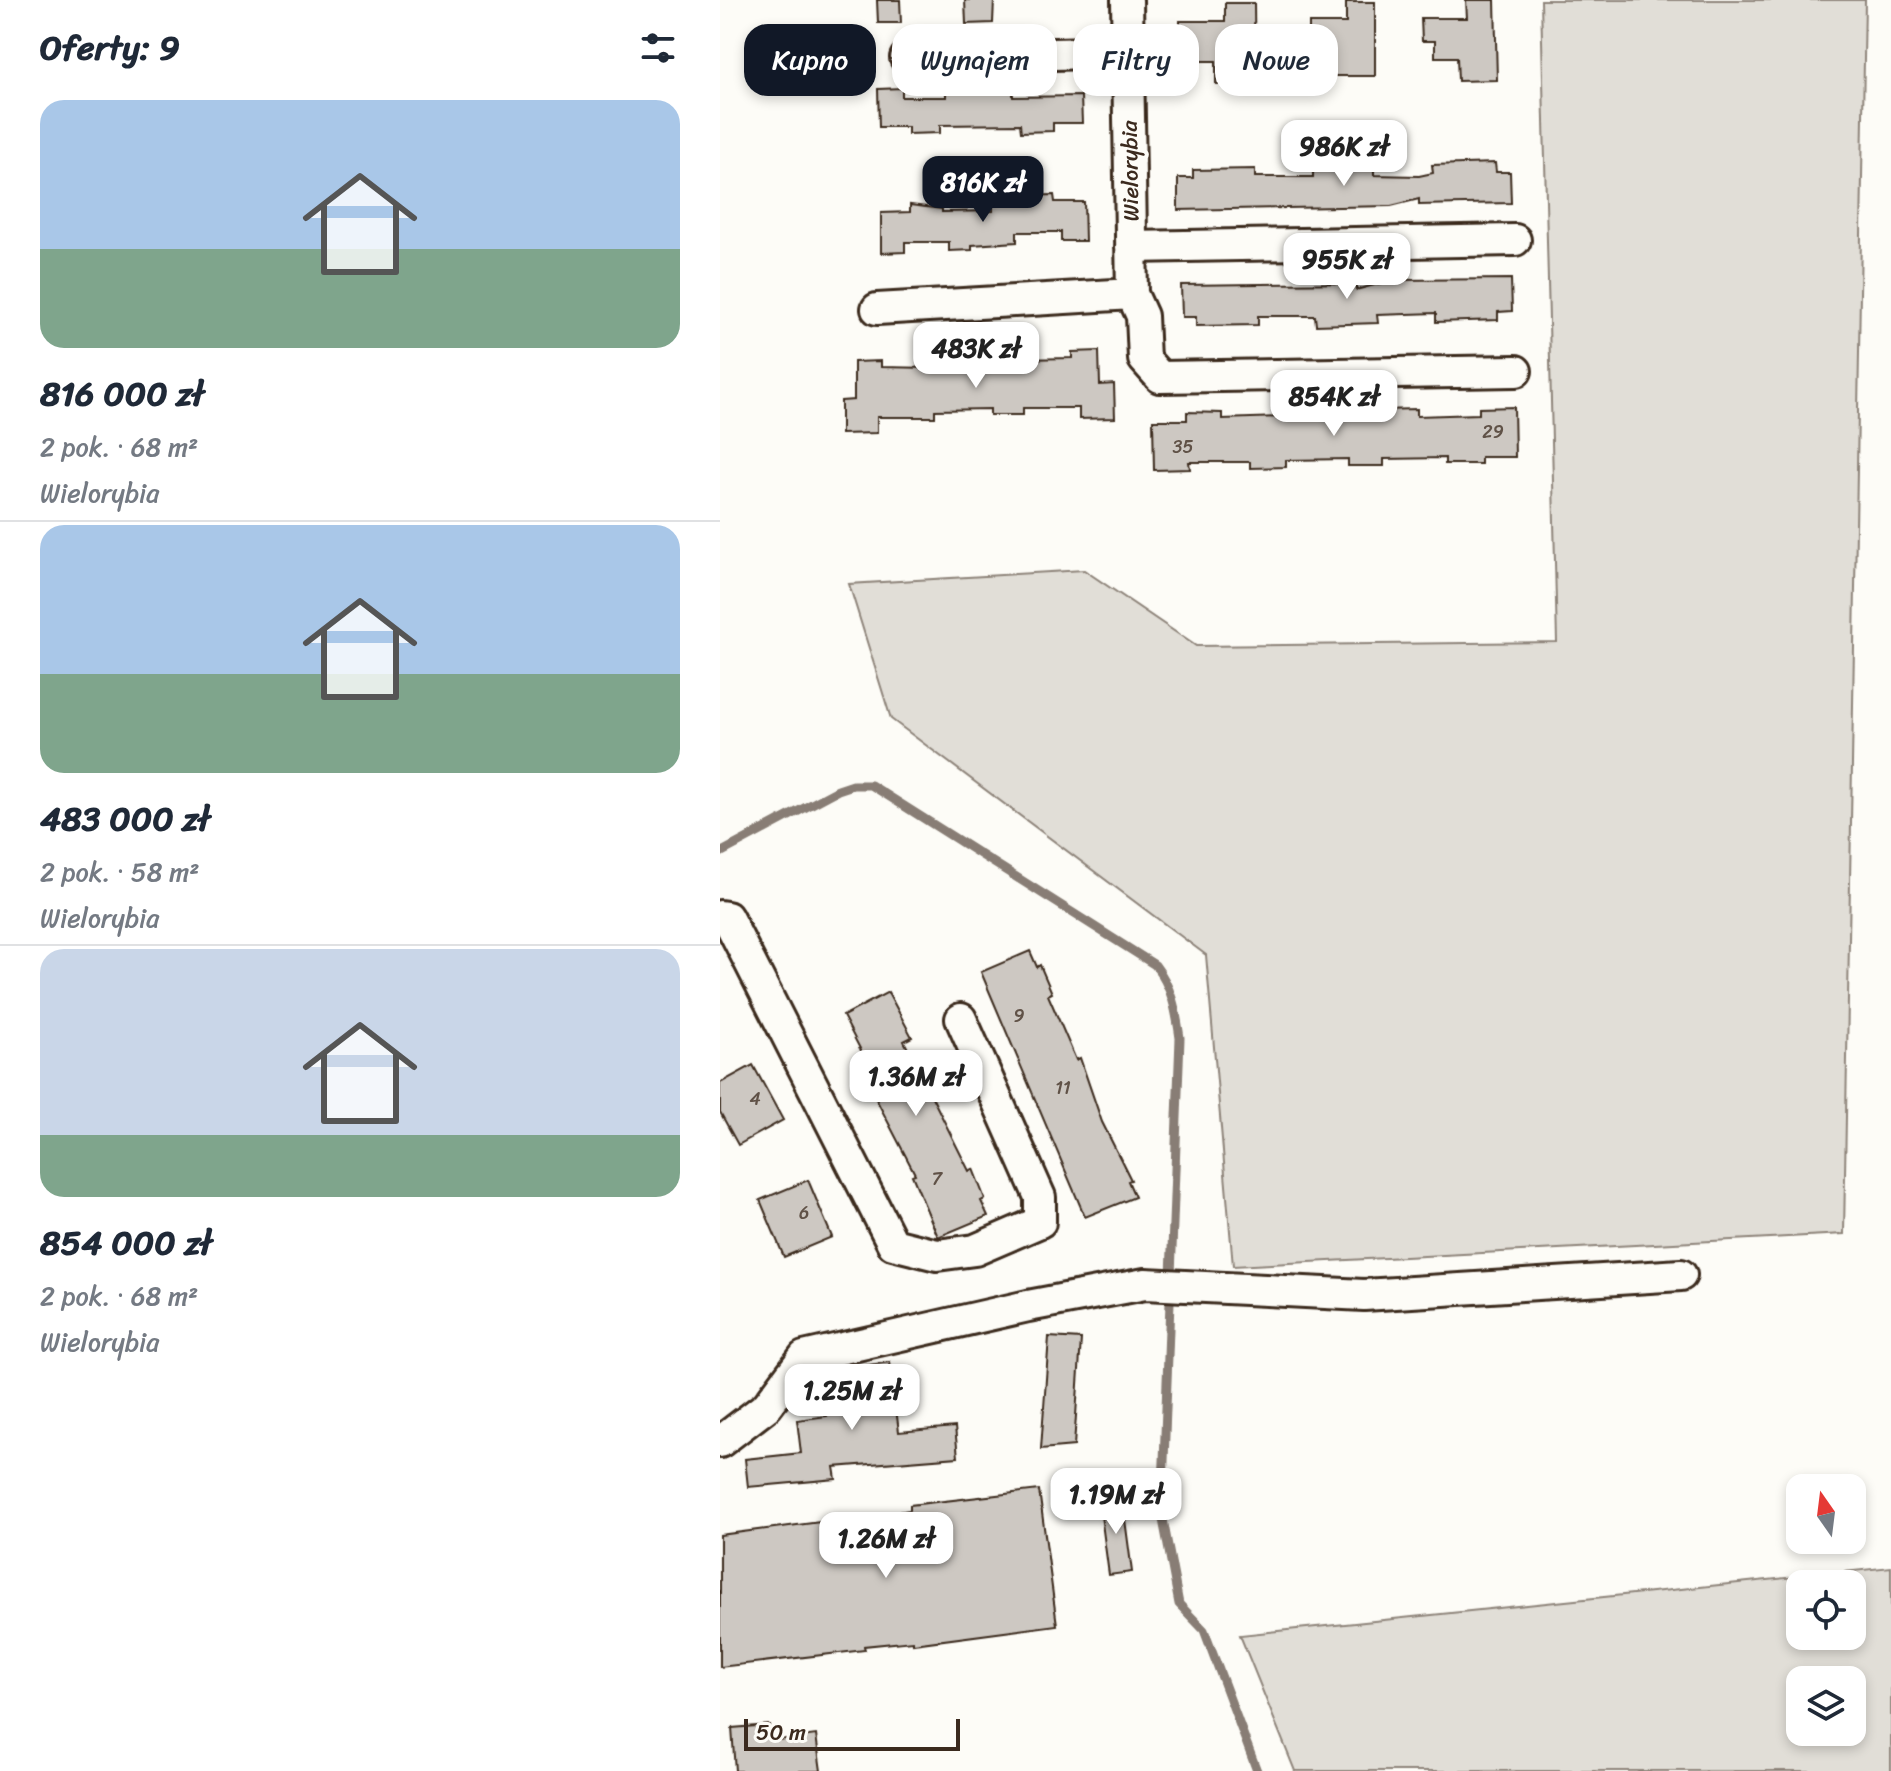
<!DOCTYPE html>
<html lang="pl">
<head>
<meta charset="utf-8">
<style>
  :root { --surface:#fff; --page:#f2f2f3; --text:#1f2937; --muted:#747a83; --line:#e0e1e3; --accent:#111827 }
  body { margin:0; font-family:Sriracha,sans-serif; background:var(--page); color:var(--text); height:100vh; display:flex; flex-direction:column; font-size:30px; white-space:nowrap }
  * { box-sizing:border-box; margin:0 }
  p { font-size:26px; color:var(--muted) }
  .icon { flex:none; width:44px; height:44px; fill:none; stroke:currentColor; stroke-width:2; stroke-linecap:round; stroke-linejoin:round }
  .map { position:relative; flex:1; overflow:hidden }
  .panel { display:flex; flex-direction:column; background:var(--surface); width:720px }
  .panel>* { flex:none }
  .hud { position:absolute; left:24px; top:24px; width:760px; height:72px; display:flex; gap:16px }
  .needle { width:52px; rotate:346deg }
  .tools { position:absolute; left:1066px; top:1474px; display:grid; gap:16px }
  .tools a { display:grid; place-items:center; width:80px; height:80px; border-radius:16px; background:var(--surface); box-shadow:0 4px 12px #0003; font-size:40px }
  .scale { position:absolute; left:24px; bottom:20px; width:216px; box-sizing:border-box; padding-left:8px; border:4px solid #3b2a1e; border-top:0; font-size:22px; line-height:28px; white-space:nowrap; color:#3b2a1e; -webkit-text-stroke:6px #fdfcf7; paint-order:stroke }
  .price { position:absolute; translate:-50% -68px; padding:0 18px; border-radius:16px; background:#fff; color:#222; font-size:26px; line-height:52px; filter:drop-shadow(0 2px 4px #0008) }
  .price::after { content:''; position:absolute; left:50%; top:48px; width:24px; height:18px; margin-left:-12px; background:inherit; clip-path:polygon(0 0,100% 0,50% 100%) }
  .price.current { background:var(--accent); color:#fff }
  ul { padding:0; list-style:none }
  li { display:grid; align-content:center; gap:16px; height:424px; padding:0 40px }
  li+li { border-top:2px solid var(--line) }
  li span { display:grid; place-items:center; height:248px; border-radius:24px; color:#555 }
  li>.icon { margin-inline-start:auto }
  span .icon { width:144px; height:144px; fill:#fffc; stroke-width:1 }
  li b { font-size:34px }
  h2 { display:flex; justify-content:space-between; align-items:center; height:96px; padding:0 40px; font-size:34px }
  .pill { padding:0 28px; border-radius:24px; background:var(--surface); box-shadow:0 4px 12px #0003; font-size:28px; line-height:72px }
  .pill.current { background:var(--accent); color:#fff }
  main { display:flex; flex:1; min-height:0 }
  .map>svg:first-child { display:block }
</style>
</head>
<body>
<main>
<section class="panel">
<h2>Oferty: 9<svg class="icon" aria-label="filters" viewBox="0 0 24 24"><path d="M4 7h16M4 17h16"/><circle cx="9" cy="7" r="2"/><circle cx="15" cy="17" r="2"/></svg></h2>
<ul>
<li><span style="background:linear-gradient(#a9c7e8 60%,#7fa58c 0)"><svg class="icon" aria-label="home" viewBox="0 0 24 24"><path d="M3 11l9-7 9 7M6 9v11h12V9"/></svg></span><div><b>816 000 zł</b><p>2 pok. · 68 m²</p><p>Wielorybia</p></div></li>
<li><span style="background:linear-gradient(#a9c7e8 60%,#7fa58c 0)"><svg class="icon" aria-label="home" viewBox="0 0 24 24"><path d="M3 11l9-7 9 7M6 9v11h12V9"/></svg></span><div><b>483 000 zł</b><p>2 pok. · 58 m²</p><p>Wielorybia</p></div></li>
<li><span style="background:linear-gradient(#c9d6e8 75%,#7fa58c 0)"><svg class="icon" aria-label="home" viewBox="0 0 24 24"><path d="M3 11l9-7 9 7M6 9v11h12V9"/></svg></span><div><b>854 000 zł</b><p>2 pok. · 68 m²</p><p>Wielorybia</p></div></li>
</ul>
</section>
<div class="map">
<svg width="1171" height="1771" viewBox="0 0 1171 1771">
  <rect width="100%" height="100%" fill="#fdfcf7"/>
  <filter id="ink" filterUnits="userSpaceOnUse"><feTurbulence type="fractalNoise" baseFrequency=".0125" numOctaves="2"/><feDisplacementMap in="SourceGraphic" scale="16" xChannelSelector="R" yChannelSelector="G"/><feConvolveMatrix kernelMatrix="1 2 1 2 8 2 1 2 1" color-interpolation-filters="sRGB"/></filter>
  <g filter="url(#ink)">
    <!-- green -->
    <path fill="#e1ded7" stroke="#8e847a" stroke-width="2" fill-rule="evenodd" d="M821 0H1145L1124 1234 513 1266 486 955 171 719 129 584 364 570 476 646 837 642Z
      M1171 1567V1771H575L520 1635ZM1080 1584H1132V1636H1080ZM1080 1680H1132V1732H1080Z"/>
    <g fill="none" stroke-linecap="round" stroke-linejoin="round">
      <!-- stream -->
      <path stroke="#887d74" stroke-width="9" d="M0 853 118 790 133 785H151L435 965C452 987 456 1010 460 1038L442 1514 459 1604 484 1630 537 1771"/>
    </g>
    <!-- building -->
    <path fill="#cdc8c2" stroke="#3b2a1e" stroke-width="2" d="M157 0H180L181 23H158Z
      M245 0H274L273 23 246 24Z
      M746 0H775L777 80 738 81 737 57H715V41H702L701 18H747Z
      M626 2H655V76H608V69H585V36H589V23H626Z
      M505 3H534L535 83 496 84V61H460V21H505Z
      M268 85 293 89V97L361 96 362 123H333V131L301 132 300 124 220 125V133L188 134V127H159L158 89 182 88V97H226V87Z
      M775 163 776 172H790L791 203 699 205V199L671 206 458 210V178H473V170L535 169V177H593V168L654 167V175L699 176 713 173 712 165Z
      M334 195 335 202H364L365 241H341V232H297V242L252 245V250L229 251V242H185V252L161 253V213L190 212V205L222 209V212L273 211V203H301L302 196Z
      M791 279 792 311 778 312V320L716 322V313L657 315 658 323 596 325 595 316H538V325L476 326V317H462L461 285 636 283V290L673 280Z
      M379 351 380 385 394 384 395 418 359 419V408H303V415H270V409L215 410V417H157V433L121 434V401L134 400V362L161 361V367L211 368 212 361 248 360V367L302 365V359L352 358V352Z
      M794 407 795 457H761V464H725V458L664 459V466H628V459L566 460V467L530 468V462H469L470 469 434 470 433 420H467V412L502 413V419L564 417V412L598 411 599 416H661V410L697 409V416L759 414V408Z
      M310 951 317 967 320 965 332 993 328 995 335 1011 356 1060 360 1058 382 1122 411 1180 408 1181 415 1197 365 1217 261 972Z
      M168 992 192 1037 184 1041 249 1171 253 1169 265 1199 261 1201 268 1216 218 1237 192 1175 195 1174 155 1097 163 1093 123 1016Z
      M33 1065 63 1120 18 1145 0 1112V1083Z
      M88 1180 112 1237 64 1257 40 1200Z
      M329 1337 361 1339 354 1446 321 1449Z
      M170 1362 179 1432 235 1427 238 1457 114 1467 116 1479 28 1487 25 1459 81 1453 77 1420 107 1416 101 1372Z
      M319 1490 337 1625 193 1644V1641L144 1646 145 1650 0 1667V1535L177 1512 190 1510V1505Z
      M402 1497 412 1572 389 1575 379 1500Z
      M49 1725 51 1741 96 1735 101 1771H15L12 1728Z"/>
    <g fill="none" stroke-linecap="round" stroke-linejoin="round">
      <defs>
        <path id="minor" d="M407 0 412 294 422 316 424 359 440 377 796 371
          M186 58 408 52
          M411 247 795 240
          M157 309 412 294
          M0 916 7 917 173 1244 217 1255 255 1250 320 1222V1197L241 1019
          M0 1442 47 1406 84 1357 308 1306 425 1284 644 1295 961 1275"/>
      </defs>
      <!-- minor casing -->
      <use href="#minor" stroke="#3b2a1e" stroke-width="36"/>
      <!-- minor -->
      <use href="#minor" stroke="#fdfcf7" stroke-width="30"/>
    </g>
  </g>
  <g text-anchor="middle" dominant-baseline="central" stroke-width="8" stroke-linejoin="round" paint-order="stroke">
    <!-- number labels -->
    <g font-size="18" fill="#605247">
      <text x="773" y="432">29</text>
      <text x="463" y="447">35</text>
      <text x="299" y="1016">9</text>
      <text x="343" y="1088">11</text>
      <text x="35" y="1099">4</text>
      <text x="217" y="1179">7</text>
      <text x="84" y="1213">6</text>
    </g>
    <!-- street labels -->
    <g font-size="22" fill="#3b2a1e" stroke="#fdfcf7">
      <text transform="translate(410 171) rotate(-91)">Wielorybia</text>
    </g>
  </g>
</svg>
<div class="tools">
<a><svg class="needle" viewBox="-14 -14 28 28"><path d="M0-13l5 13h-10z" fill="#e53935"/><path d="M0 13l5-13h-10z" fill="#747a83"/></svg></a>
<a><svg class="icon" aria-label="locate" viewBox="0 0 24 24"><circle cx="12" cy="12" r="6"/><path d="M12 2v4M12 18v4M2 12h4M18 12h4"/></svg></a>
<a><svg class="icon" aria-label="layers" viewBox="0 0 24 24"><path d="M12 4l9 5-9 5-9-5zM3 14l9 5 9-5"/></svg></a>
</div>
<div class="scale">50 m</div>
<b class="price" style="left:624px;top:188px">986K zł</b>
<b class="price current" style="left:263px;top:224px">816K zł</b>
<b class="price" style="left:627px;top:301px">955K zł</b>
<b class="price" style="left:256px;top:390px">483K zł</b>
<b class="price" style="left:614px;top:438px">854K zł</b>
<b class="price" style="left:196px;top:1118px">1.36M zł</b>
<b class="price" style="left:132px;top:1432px">1.25M zł</b>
<b class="price" style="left:396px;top:1536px">1.19M zł</b>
<b class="price" style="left:166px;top:1580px">1.26M zł</b>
<div class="hud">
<a class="pill current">Kupno</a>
<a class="pill">Wynajem</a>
<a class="pill">Filtry</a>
<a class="pill">Nowe</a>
</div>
</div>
</main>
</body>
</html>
